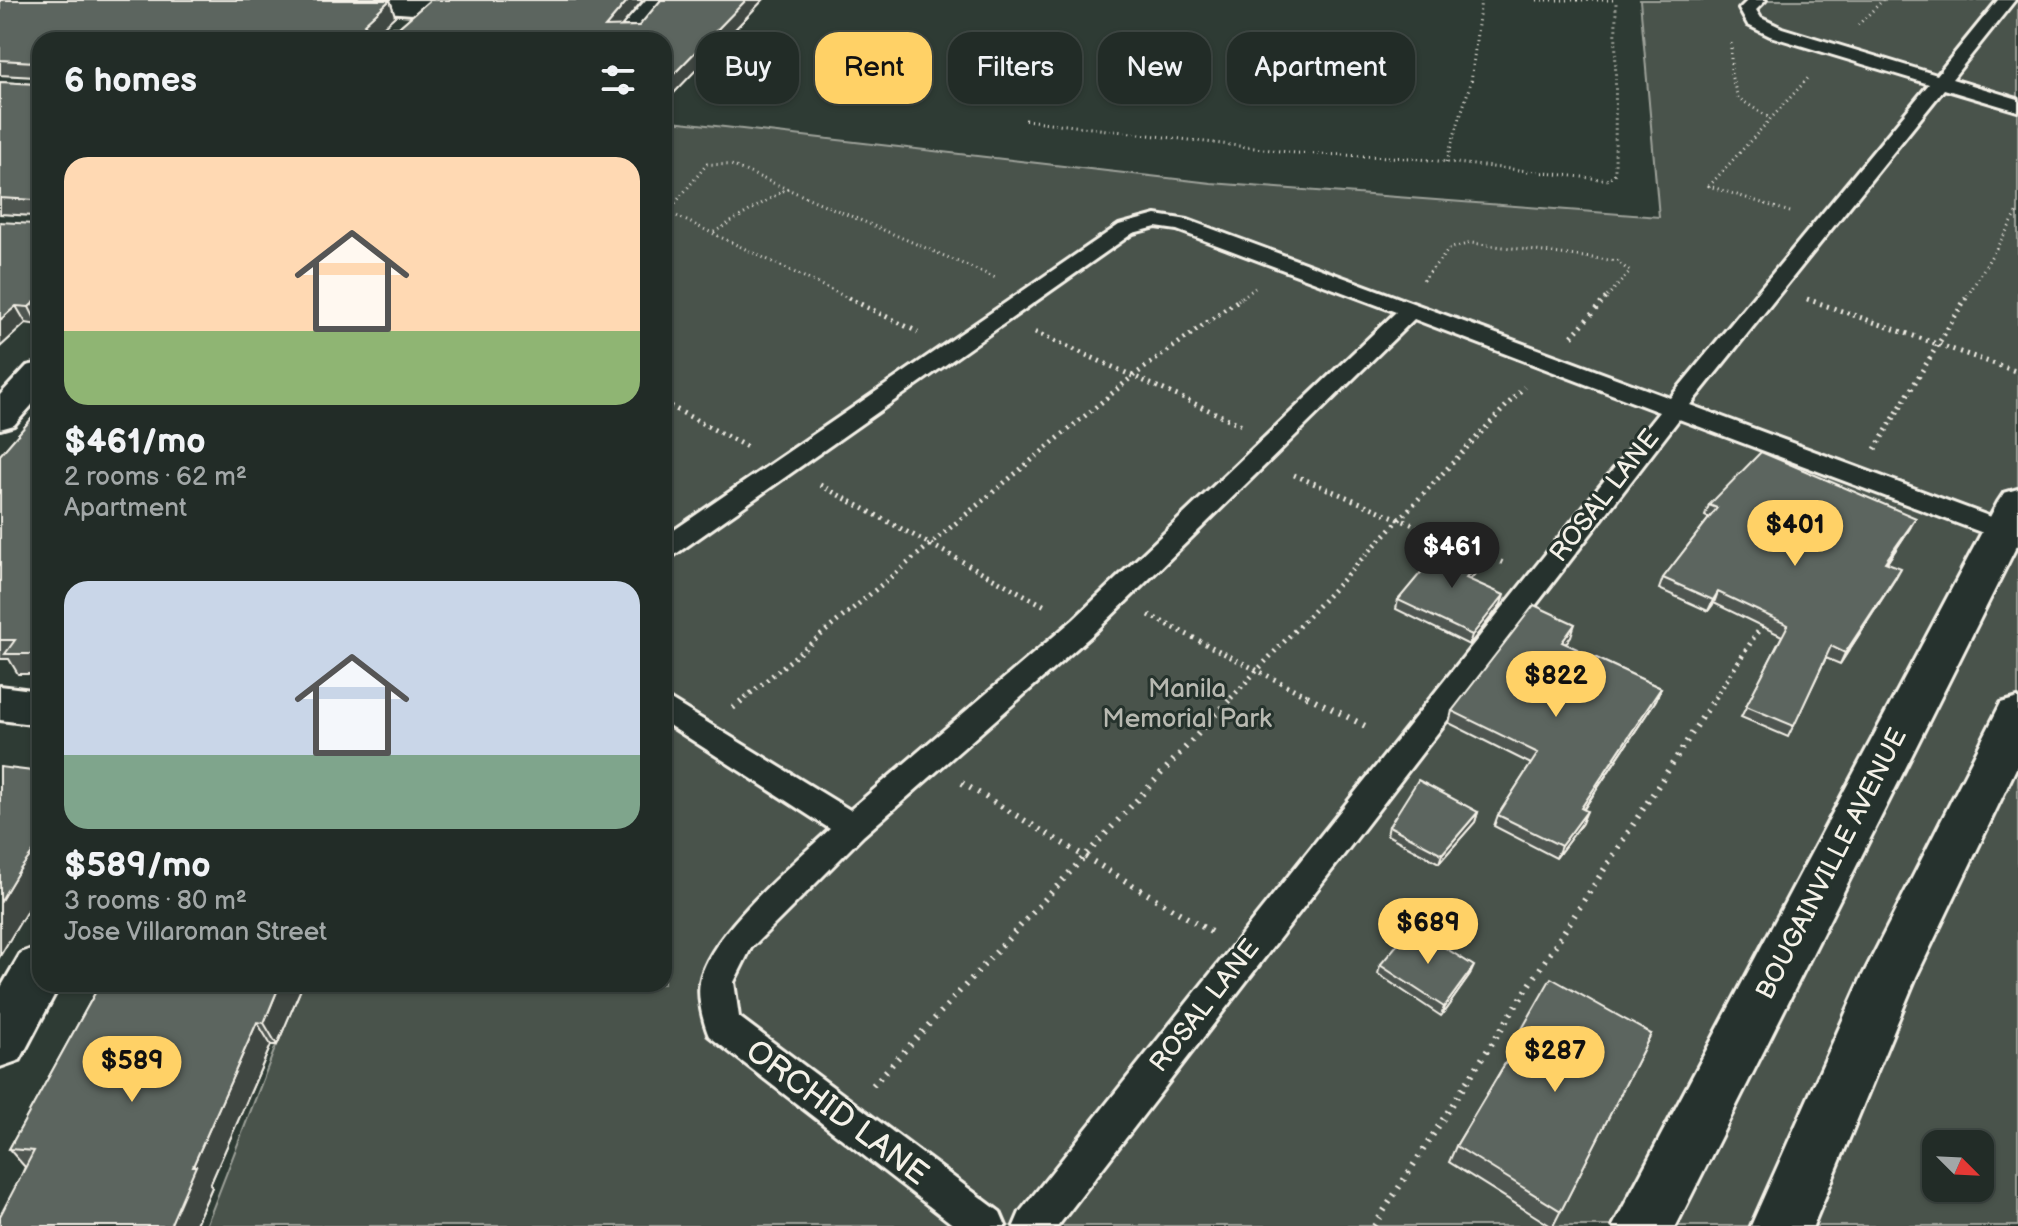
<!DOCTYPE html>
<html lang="en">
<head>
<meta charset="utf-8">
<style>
  :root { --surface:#222c27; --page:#2e3833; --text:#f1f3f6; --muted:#a2a7a7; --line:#3f4844; --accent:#ffd166 }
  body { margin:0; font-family:"Balsamiq Sans",sans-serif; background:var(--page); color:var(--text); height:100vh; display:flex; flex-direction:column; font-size:30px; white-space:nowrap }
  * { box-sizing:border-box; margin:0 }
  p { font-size:26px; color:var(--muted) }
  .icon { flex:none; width:44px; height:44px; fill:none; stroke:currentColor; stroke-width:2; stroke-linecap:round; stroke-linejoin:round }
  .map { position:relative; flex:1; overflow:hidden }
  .details { position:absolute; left:32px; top:32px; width:640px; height:960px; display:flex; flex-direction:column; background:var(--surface); border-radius:24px; box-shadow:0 2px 6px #0004,0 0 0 2px var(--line) }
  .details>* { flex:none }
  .guide { position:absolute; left:696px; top:32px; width:760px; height:72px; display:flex; gap:16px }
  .needle { width:52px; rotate:114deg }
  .controls { position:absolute; left:1922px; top:1130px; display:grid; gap:16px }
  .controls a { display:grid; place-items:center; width:72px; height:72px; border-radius:16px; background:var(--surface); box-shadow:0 2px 6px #0004,0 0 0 2px var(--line); font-size:40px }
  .price { position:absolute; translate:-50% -68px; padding:0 18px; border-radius:28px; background:var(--accent); color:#111; font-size:26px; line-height:52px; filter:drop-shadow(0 2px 4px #0008) }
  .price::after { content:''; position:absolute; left:50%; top:48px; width:24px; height:18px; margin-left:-12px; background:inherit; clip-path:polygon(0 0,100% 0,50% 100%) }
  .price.current { background:#222; color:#fff }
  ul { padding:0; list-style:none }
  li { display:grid; align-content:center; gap:16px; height:424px; padding:0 32px }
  li span { display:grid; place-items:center; height:248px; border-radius:24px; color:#555 }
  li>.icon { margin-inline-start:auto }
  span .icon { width:144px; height:144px; fill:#fffc; stroke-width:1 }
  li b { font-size:34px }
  h2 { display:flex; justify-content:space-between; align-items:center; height:96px; padding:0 32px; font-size:34px }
  .tag { padding:0 28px; border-radius:24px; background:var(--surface); box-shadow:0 2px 6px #0004,0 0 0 2px var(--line); font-size:28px; line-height:72px }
  .tag.current { background:var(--accent); color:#111 }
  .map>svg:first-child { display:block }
</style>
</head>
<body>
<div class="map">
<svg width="2018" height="1226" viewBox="0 0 2018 1226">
  <rect width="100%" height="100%" fill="#2e3b34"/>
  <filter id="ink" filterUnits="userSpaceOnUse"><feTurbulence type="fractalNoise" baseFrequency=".0125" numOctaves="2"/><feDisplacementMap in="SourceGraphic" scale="16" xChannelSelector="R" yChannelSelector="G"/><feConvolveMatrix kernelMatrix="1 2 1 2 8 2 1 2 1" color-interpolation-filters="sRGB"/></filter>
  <g filter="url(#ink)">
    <!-- green -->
    <path fill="#48524c" stroke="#9ea29a" stroke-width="2" fill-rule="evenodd" d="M1640 0H2018V1226H206L300 984H664V129L672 121 1211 183 1659 217ZM1936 1144H1980V1188H1936Z"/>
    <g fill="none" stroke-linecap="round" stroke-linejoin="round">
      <defs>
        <path id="service" d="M1748 0H1766L1756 10 1761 18 1782 28 1937 75 1998 0H2015L1952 79 2018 99V111L1944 89 1690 405 2018 527V546L1679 419 1058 1226H1014L1020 1212 1659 412 1414 319 1094 633 863 836 751 948 734 982 739 1017 1000 1212 1006 1226H955L709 1036C703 1022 697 997 700 982 708 934 794 863 830 829L664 722V696L850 810 1074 619 1396 312 1177 230 1156 227 1133 233 673 556 664 559V537L1119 225 1156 215 1188 220 1670 398 1929 84 1770 36 1748 25 1739 9Z"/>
        <path id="minor" d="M317 0H431L440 7 436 13 427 15 330 8Z
          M646 0H674L639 40H610Z
          M40 363V396L14 425 0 429V395L27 366Z
          M2018 489V543L1676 1226H1613L1998 502 2004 493Z
          M0 686 40 691V725L0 720Z
          M2018 698V764L1916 977 1813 1226H1751L1862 977 2001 703Z
          M40 946V984H60L20 1060 0 1067V989L21 953Z"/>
      </defs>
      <!-- service casing -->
      <use href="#service" stroke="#f4f1e8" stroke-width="6"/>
      <!-- minor casing -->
      <use href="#minor" stroke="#f4f1e8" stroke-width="6"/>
      <!-- path-far2 -->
      <path stroke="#f4f1e8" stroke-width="3" stroke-dasharray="1 4" stroke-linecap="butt" d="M1537 0H1615
        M1858 25 1883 0
        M1731 43V75L1738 98 1771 119
        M1025 120 1296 153 1411 158 1609 180 1615 173 1616 0
        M1446 162 1471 82 1481 0
        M668 212 852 300
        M1790 212 1709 186 1810 76
        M664 225 668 212 707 164 731 165 996 278
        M714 232 788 188
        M1423 280 1449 249 1471 243 1617 261 1630 272 1604 300
        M1807 299 1810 300
        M1238 300 1255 288
        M1965 300 2018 212"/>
      <!-- path-far1 -->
      <path stroke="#f4f1e8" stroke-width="5" stroke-dasharray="2 5" stroke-linecap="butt" d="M848 298 918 332
        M1807 299 2018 372
        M1035 332 1242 425
        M1572 336 1606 298
        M664 403 747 447
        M1875 449 1966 298
        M1294 475 1506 564
        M820 485 1047 607
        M1149 615 1311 698
        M745 698 1133 376 1241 298
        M1231 698 1524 387
        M1715 698 1764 622"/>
      <!-- path -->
      <path stroke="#f4f1e8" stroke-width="6" stroke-dasharray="2 7" stroke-linecap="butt" d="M1307 696 1371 729
        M733 708 747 696
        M962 783 1211 932
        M873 1085 1233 696
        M1374 1226 1716 696"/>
      <!-- service -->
      <use href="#service" fill="#26332d" fill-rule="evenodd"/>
      <!-- minor -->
      <use href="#minor" fill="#26332d" fill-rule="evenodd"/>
    </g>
    <!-- wall -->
    <path fill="#4f5751" stroke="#f4f1e8" stroke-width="2" d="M0 0H390L395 16 382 27H399L430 0H643L621 26H639L661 0H763L670 97 672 110 664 118V40H40V323L38 325 26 323 0 347 34 224V216L0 214V82L35 84V77L0 75Z
      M40 409V674H18L9 659H0V455Z
      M1709 505 1910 528 1887 563 1895 579 1840 664 1826 658 1788 737 1741 717 1782 636 1714 603 1708 611 1659 589 1663 578 1709 518 1705 516Z
      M1482 565 1470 580 1501 604 1469 645 1396 609 1398 600Z
      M1571 636 1565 644 1661 688 1656 700 1584 809 1582 823 1556 858 1494 826 1498 815 1531 764 1449 723 1452 711Z
      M1478 812 1475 822 1439 863 1387 835 1389 826Z
      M1380 965 1470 975 1441 1016 1378 974Z
      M100 984H303L277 1045H271L210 1185 212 1187 195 1226H0L25 1167 9 1149Z
      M1651 1034 1553 1226H1551L1449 1162 1456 1146 1507 1060 1514 1043Z"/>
    <!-- shaded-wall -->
    <path fill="#404742" stroke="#f4f1e8" stroke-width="2" d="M390 0 395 16 369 40 364 24Z
      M628 0H643L610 40 605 27Z
      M746 0H763L670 97 672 110 664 118V84Z
      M40 297V323L38 325 29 307Z
      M16 306 26 323 0 347V320Z
      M1916 518 1910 528 1880 573 1885 562Z
      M1484 556 1482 565 1464 587 1466 578Z
      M1901 568 1895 579 1840 664 1845 653Z
      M1718 592 1714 603 1708 611 1713 600Z
      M1504 595 1501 604 1469 645 1472 635Z
      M1575 624 1571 636 1558 654 1562 642Z
      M1661 688 1656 700 1576 820 1581 808Z
      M1587 811 1582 823 1556 858 1561 846Z
      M1478 812 1475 822 1439 863 1442 854Z
      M40 843V889L0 956V902L18 872Z
      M1474 966 1470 975 1441 1016 1444 1007Z
      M280 984H303L277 1045 264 1023Z
      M257 1022 271 1045 210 1185 212 1187 195 1226H170L193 1166Z"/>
    <!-- building -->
    <path fill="#5c655e" stroke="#f4f1e8" stroke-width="2" d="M0 0H390L364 24 367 27H399L430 0H628L605 27 639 26 661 0H746L664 84V40H40V297L29 307 16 306 0 320V222L34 224V200L0 198V82L35 84V62L0 60Z
      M40 409V654H5L15 640H0V455Z
      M1761 452 1916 518 1885 562 1901 568 1845 653 1831 646 1794 726 1746 706 1788 625 1718 592 1713 600 1663 578 1717 508 1709 505Z
      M1448 540 1484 556 1466 578 1504 595 1472 635 1398 600Z
      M1534 605 1575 624 1562 642 1661 688 1581 808 1587 811 1561 846 1498 815 1538 753 1452 711Z
      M0 767 40 772V843L18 872 0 902Z
      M1418 780 1478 812 1442 854 1389 826Z
      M1412 927 1474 966 1444 1007 1380 965Z
      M1551 978 1651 1034 1561 1211 1456 1146 1517 1044 1514 1043Z
      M100 984H280L264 1023 257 1022 193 1166H196L170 1226H0V1216L34 1151 9 1149Z"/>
  </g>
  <g text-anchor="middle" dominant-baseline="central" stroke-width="6" stroke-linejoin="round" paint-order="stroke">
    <!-- street labels -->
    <g font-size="26" fill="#f4f1e8" stroke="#26332d">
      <text transform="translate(1605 496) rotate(-52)">ROSAL LANE</text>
      <text transform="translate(1832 864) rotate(-63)">BOUGAINVILLE AVENUE</text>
      <text transform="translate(1205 1006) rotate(-52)">ROSAL LANE</text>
    </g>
    <!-- park labels -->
    <g font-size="26" fill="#b8b9b1" stroke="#26332d">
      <text x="1187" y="689">Manila<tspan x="1187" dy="30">Memorial Park</tspan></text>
    </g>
    <!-- near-street labels -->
    <g font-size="32" fill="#f4f1e8" stroke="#26332d">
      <text transform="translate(837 1113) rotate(37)">ORCHID LANE</text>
    </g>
  </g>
</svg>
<div class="controls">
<a><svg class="needle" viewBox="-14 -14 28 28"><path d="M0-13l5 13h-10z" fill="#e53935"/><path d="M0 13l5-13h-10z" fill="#a2a7a7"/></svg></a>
</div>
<b class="price" style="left:1795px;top:568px">$401</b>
<b class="price current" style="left:1452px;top:590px">$461</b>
<b class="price" style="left:1556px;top:719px">$822</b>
<b class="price" style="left:1428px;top:966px">$689</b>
<b class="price" style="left:1555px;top:1094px">$287</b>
<b class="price" style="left:132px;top:1104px">$589</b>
<div class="guide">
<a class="tag">Buy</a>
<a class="tag current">Rent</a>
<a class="tag">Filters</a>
<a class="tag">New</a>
<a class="tag">Apartment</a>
</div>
<section class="details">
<h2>6 homes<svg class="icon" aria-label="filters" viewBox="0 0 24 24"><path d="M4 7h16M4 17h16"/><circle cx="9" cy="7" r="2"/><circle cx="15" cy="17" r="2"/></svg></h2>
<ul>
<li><span style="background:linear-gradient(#ffd9b3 70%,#8fb573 0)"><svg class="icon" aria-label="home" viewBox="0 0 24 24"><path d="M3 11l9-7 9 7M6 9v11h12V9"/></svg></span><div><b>$461/mo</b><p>2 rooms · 62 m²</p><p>Apartment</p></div></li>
<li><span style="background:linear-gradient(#c9d6e8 70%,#7fa58c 0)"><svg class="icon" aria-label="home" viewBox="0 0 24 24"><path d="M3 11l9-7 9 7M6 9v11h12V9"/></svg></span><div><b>$589/mo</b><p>3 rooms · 80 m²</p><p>Jose Villaroman Street</p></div></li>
</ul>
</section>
</div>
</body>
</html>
